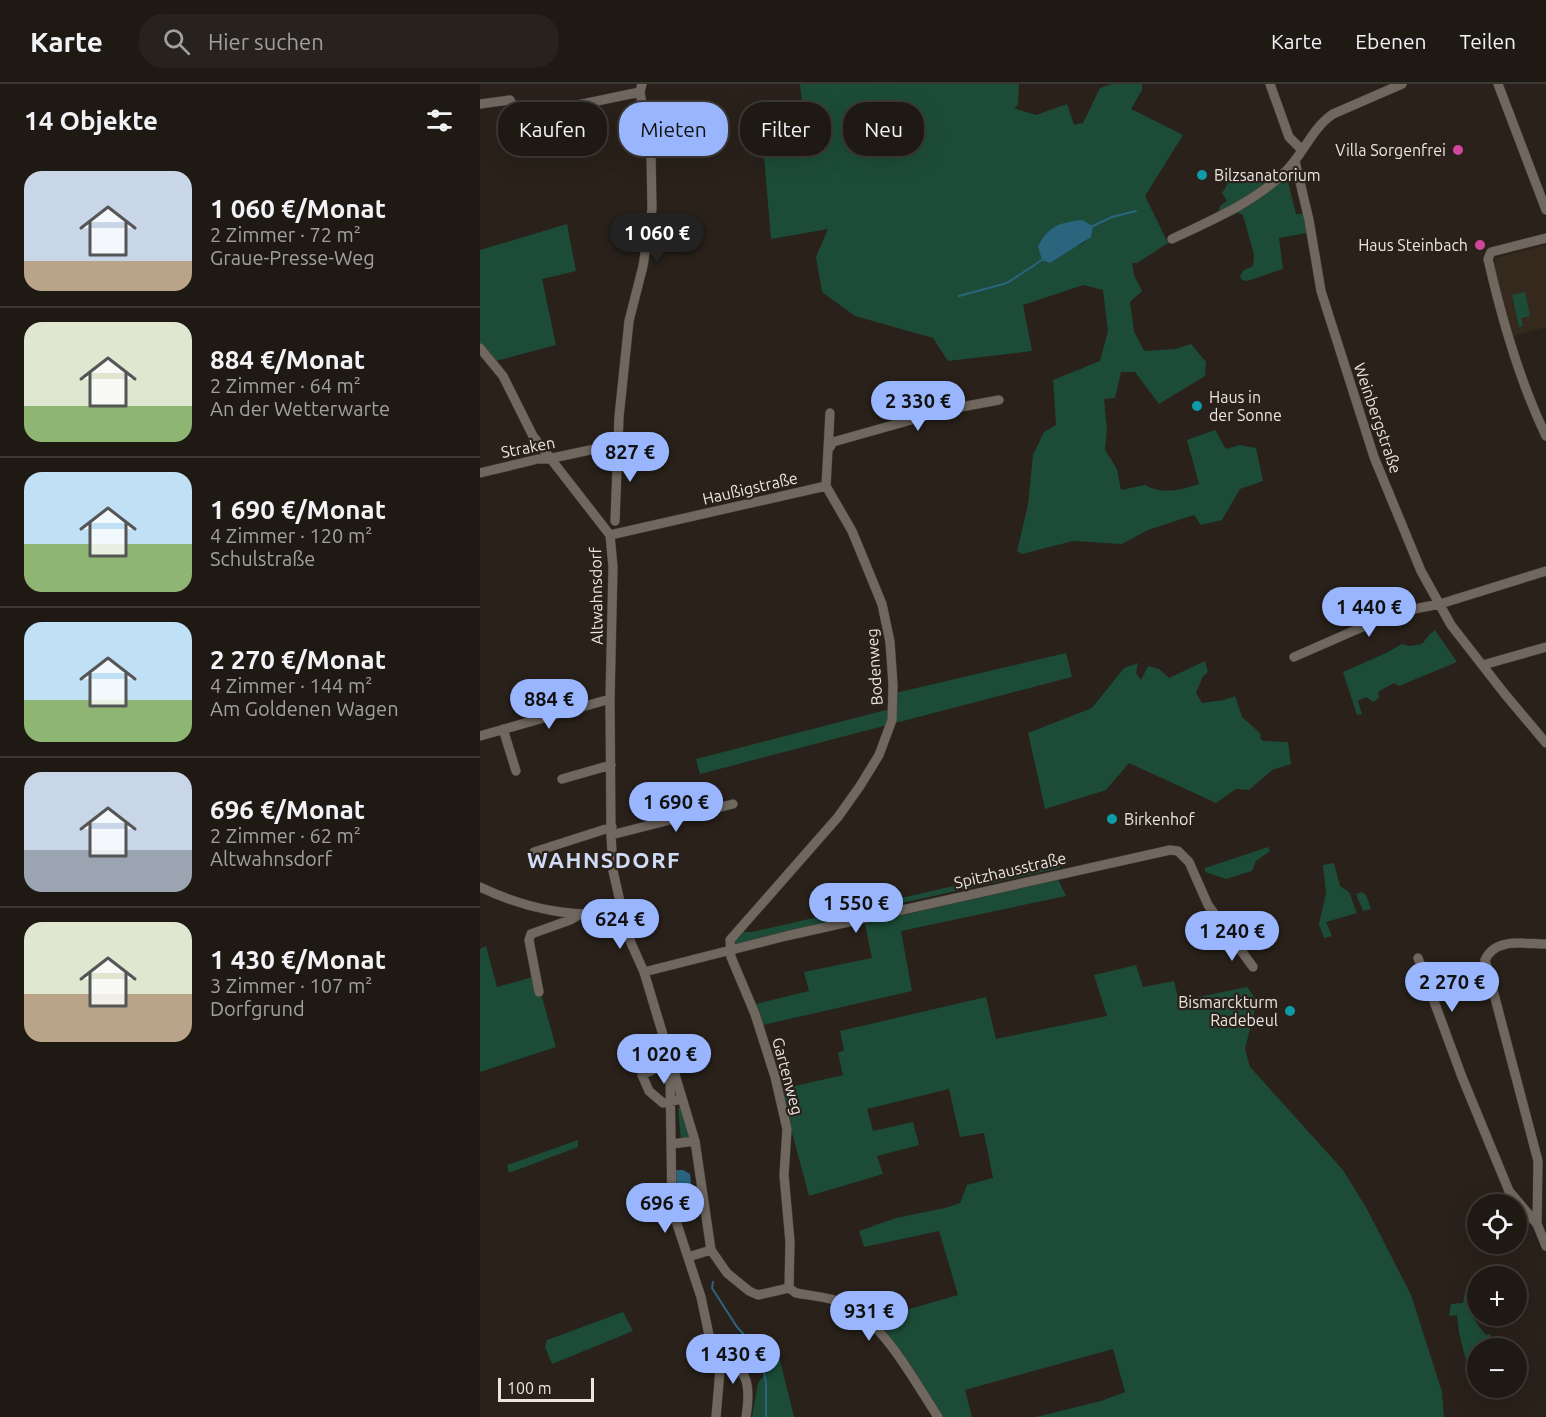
<!DOCTYPE html>
<html lang="de">
<head>
<meta charset="utf-8">
<style>
  :root { --surface:#1f1914; --page:#27221d; --text:#f1f3f6; --muted:#a1a0a0; --line:#3c3834; --accent:#98b5fd }
  body { margin:0; font-family:Ubuntu,sans-serif; background:var(--page); color:var(--text); height:100vh; display:flex; flex-direction:column; font-size:22px; white-space:nowrap }
  * { box-sizing:border-box; margin:0 }
  p { font-size:20px; color:var(--muted) }
  .icon { flex:none; width:33px; height:33px; fill:none; stroke:currentColor; stroke-width:2; stroke-linecap:round; stroke-linejoin:round }
  .map { position:relative; flex:1; overflow:hidden }
  .drawer { display:flex; flex-direction:column; background:var(--surface); width:480px }
  .drawer>* { flex:none }
  .guide { position:absolute; left:18px; top:18px; width:570px; height:54px; display:flex; gap:12px }
  .buttons { position:absolute; left:987px; top:1110px; display:grid; gap:12px }
  .buttons a { display:grid; place-items:center; width:60px; height:60px; border-radius:50%; background:var(--surface); box-shadow:0 6px 24px #0002,0 0 0 2px var(--line); font-size:30px }
  .scale { position:absolute; left:18px; bottom:15px; width:96px; box-sizing:border-box; padding-left:6px; border:3px solid #eae5e0; border-top:0; font-size:16px; line-height:21px; white-space:nowrap; color:#eae5e0; -webkit-text-stroke:4px #29211a; paint-order:stroke }
  .price { position:absolute; translate:-50% -51px; padding:0 14px; border-radius:21px; background:var(--accent); color:#111; font-size:20px; line-height:39px; filter:drop-shadow(0 2px 3px #0008) }
  .price::after { content:''; position:absolute; left:50%; top:36px; width:18px; height:14px; margin-left:-9px; background:inherit; clip-path:polygon(0 0,100% 0,50% 100%) }
  .price.active { background:#222; color:#fff }
  ul { padding:0; list-style:none }
  li { display:flex; align-items:center; gap:18px; height:150px; padding:0 24px }
  li+li { border-top:2px solid var(--line) }
  li span { display:grid; place-items:center; flex:none; width:168px; height:120px; border-radius:18px; color:#555 }
  li>.icon { margin-inline-start:auto }
  span .icon { width:72px; height:72px; fill:#fffc; stroke-width:1 }
  li b { font-size:26px }
  h2 { display:flex; justify-content:space-between; align-items:center; height:72px; padding:0 24px; font-size:26px }
  .tag { padding:0 21px; border-radius:24px; background:var(--surface); box-shadow:0 6px 24px #0002,0 0 0 2px var(--line); font-size:21px; line-height:54px }
  .tag.active { background:var(--accent); color:#111 }
  header { display:flex; align-items:center; gap:36px; box-sizing:border-box; height:84px; padding:0 30px; background:var(--surface); border-bottom:2px solid var(--line) }
  header strong { font-size:28px }
  nav { display:flex; gap:33px; margin-inline-start:auto; font-size:21px }
  .search { width:420px; height:54px; background:var(--page); display:flex; align-items:center; gap:15px; box-sizing:border-box; padding:0 21px; border-radius:24px; color:var(--muted); font-size:22px }
  main { display:flex; flex:1; min-height:0 }
  .map>svg:first-child { display:block }
</style>
</head>
<body>
<header>
<strong>Karte</strong>
<div class="search"><svg class="icon" aria-label="search" viewBox="0 0 24 24"><circle cx="10" cy="10" r="6"/><path d="M15 15l6 6"/></svg>Hier suchen</div>
<nav><a>Karte</a><a>Ebenen</a><a>Teilen</a></nav>
</header>
<main>
<section class="drawer">
<h2>14 Objekte<svg class="icon" aria-label="filters" viewBox="0 0 24 24"><path d="M4 7h16M4 17h16"/><circle cx="9" cy="7" r="2"/><circle cx="15" cy="17" r="2"/></svg></h2>
<ul>
<li><span style="background:linear-gradient(#c9d6e8 75%,#b9a48a 0)"><svg class="icon" aria-label="home" viewBox="0 0 24 24"><path d="M3 11l9-7 9 7M6 9v11h12V9"/></svg></span><div><b>1 060 €/Monat</b><p>2 Zimmer · 72 m²</p><p>Graue-Presse-Weg</p></div></li>
<li><span style="background:linear-gradient(#dfe7d0 70%,#8fb573 0)"><svg class="icon" aria-label="home" viewBox="0 0 24 24"><path d="M3 11l9-7 9 7M6 9v11h12V9"/></svg></span><div><b>884 €/Monat</b><p>2 Zimmer · 64 m²</p><p>An der Wetterwarte</p></div></li>
<li><span style="background:linear-gradient(#bfe0f5 60%,#8fb573 0)"><svg class="icon" aria-label="home" viewBox="0 0 24 24"><path d="M3 11l9-7 9 7M6 9v11h12V9"/></svg></span><div><b>1 690 €/Monat</b><p>4 Zimmer · 120 m²</p><p>Schulstraße</p></div></li>
<li><span style="background:linear-gradient(#bfe0f5 65%,#8fb573 0)"><svg class="icon" aria-label="home" viewBox="0 0 24 24"><path d="M3 11l9-7 9 7M6 9v11h12V9"/></svg></span><div><b>2 270 €/Monat</b><p>4 Zimmer · 144 m²</p><p>Am Goldenen Wagen</p></div></li>
<li><span style="background:linear-gradient(#c9d6e8 65%,#9aa5b1 0)"><svg class="icon" aria-label="home" viewBox="0 0 24 24"><path d="M3 11l9-7 9 7M6 9v11h12V9"/></svg></span><div><b>696 €/Monat</b><p>2 Zimmer · 62 m²</p><p>Altwahnsdorf</p></div></li>
<li><span style="background:linear-gradient(#dfe7d0 60%,#b9a48a 0)"><svg class="icon" aria-label="home" viewBox="0 0 24 24"><path d="M3 11l9-7 9 7M6 9v11h12V9"/></svg></span><div><b>1 430 €/Monat</b><p>3 Zimmer · 107 m²</p><p>Dorfgrund</p></div></li>
</ul>
</section>
<div class="map">
<svg width="1066" height="1333" viewBox="0 0 1066 1333">
  <rect width="100%" height="100%" fill="#29211a"/>
  <!-- built -->
  <path fill="#35291d" d="M1066 161V243L1033 252 1026 236 1015 187V174Z"/>
  <!-- green -->
  <path fill="#1c4c38" fill-rule="evenodd" d="M320 0H539L538 21 534 24 556 31 587 20 594 41 603 39 620 4 632 0H662V6L651 25 703 51 665 112 688 159 657 179H652L654 191 662 207 650 218 654 247 664 267 695 265 711 260 726 278 725 292 679 320 655 288H641L635 314 624 315 627 346 625 366 637 385 641 406 665 401C683 411 700 406 719 400L707 356 735 346 746 365 760 361 776 364 783 397 760 405 742 436 721 441 714 431 668 446 642 460 593 457 542 470 537 467 548 421 553 371 564 348 576 341 573 296 620 277 628 247 623 206 603 201 543 221 552 267 468 277 453 254 375 232 342 208 336 173 348 145 291 155 283 61 326 59ZM613 142 605 158 584 168 570 179Z
    M765 87 795 97 807 93 816 130H823L827 149 799 154 803 185 767 197 762 196 760 192 764 186 773 182 774 171 763 131 758 129 747 134H743L739 126 740 122 747 117 742 109 750 96Z
    M87 140 96 187 62 195 76 261 16 277 0 260V166Z
    M1045 208 1050 232 1041 234 1043 242 1039 243 1032 211Z
    M955 546 977 578 919 602 914 599 898 608 899 614 893 618 886 613 878 617 882 630 877 631 863 588 904 570 922 560 930 562 942 560 950 550Z
    M586 569 592 593 220 690 216 675 410 625 411 610Z
    M725 577 728 588 723 592 716 609 722 619 744 616 755 612 762 633 781 650 780 654 783 657 808 658 811 680 792 686 769 706 756 705 736 719 649 679 626 706 565 725 548 649 612 624 644 584 658 579 656 589 661 596 668 582 679 585 689 594Z
    M788 763 790 767 776 777 772 787 746 795 725 788V784Z
    M578 778 580 784 345 836 343 841 255 861 252 857 260 848H272Z
    M854 779 860 802 869 808 877 829 846 838 852 852 844 854 839 840 846 809 843 781Z
    M578 795 586 812 421 847 432 907 283 941 276 920 329 907 324 888 392 874 385 840Z
    M882 808 886 811 891 825 883 827 876 810Z
    M6 862 17 903 56 892 76 963 0 988V865Z
    M656 881 663 903 694 897 699 917 767 903 777 917 765 965 770 983 863 1086 887 1125 931 1211 962 1308 964 1333H556L621 1317 645 1308 633 1265 485 1306 492 1333H460L391 1236 478 1211 459 1147 384 1163 379 1147 416 1134 465 1124 480 1119 487 1101 513 1094 504 1049 480 1053 469 1005 387 1025 393 1047 433 1038 439 1061 397 1072 403 1090 329 1112 295 985 310 982 315 1002 363 991 358 969 364 966 360 947 506 913 516 955 627 932 614 891Z
    M203 1022 212 1054 201 1056 198 1024Z
    M98 1056V1063L29 1089 27 1081Z
    M996 1202C990 1230 988 1229 1006 1251L1010 1250 1013 1264H998V1304H1011L994 1307 979 1249 977 1231 969 1232 971 1220 983 1219 985 1208Z
    M143 1228 153 1247 72 1280 65 1263 67 1256Z
    M299 1272 314 1333H272L278 1299Z"/>
  <!-- water -->
  <path fill="#2a657d" d="M602 136 613 142 611 153 570 179 562 176 558 162C570 141 579 139 602 136Z
    M196 1086H203L210 1090 213 1117 196 1122Z"/>
  <g fill="none" stroke-linecap="round" stroke-linejoin="round">
    <!-- stream -->
    <path stroke="#2a657d" stroke-width="2" d="M613 142 632 133 656 127
      M479 212 527 199 562 176
      M233 1198 232 1204 257 1243 280 1268 286 1299V1333"/>
    <defs>
      <path id="minor" d="M790 0 809 53 822 66
        M1018 0 1066 126
        M0 20 30 16 37 28 45 32 160 8
        M815 77 829 136 841 207 894 373 941 487 971 541 1024 609 1066 659
        M1066 154 1011 168 1008 175C1022 236 1039 296 1066 352
        M692 155C732 136 775 118 806 87 824 69 832 44 853 30L922 0
        M0 264 23 292 53 352 130 451
        M348 366 353 358 470 325 519 316
        M0 389 58 375H68L138 360
        M135 437 139 333 149 237 163 182 172 125 171 70 160 8 162 0
        M130 451 133 483 130 615 131 751 133 787 142 826 151 859 164 888 215 1057 231 1166 247 1189 269 1207 278 1211 309 1204
        M130 451 346 402
        M814 573 903 534 939 524 960 520 1066 487
        M1003 581 1066 563
        M23 645 36 687
        M0 652 130 615
        M82 695 131 681
        M131 751 253 720
        M54 768 132 743
        M0 803C42 823 96 837 142 826
        M1066 860C1045 860 1015 853 1005 876L1058 1077 1057 1140 1066 1162
        M938 874 982 993 1029 1107 1057 1140
        M164 888 306 852 690 766 698 767 709 778 728 821 773 883
        M59 908 49 856 51 850 90 836 99 831
        M190 978 162 991 169 1007 183 1019 197 1016
        M190 989 192 1125 221 1213 229 1251 240 1286 236 1333
        M192 1060 215 1057
        M208 1173 231 1166
        M309 1204 310 1158 304 1091 307 1045 295 993 275 930 251 873 250 856 358 733 380 702 399 671 412 636 413 601 410 558 402 520 372 447 346 402 350 329
        M309 1204 316 1209C333 1212 356 1214 371 1223 407 1245 435 1298 458 1333
        M236 1271C269 1283 271 1301 266 1333"/>
    </defs>
    <!-- minor casing -->
    <use href="#minor" stroke="#453f3a" stroke-width="10"/>
    <!-- minor -->
    <use href="#minor" stroke="#70675f" stroke-width="9"/>
  </g>
  <!-- markers -->
  <g fill="#d1479c" stroke="#29211a" stroke-width="2">
    <circle cx="978" cy="66" r="6"/>
    <circle cx="1000" cy="161" r="6"/>
  </g>
  <g fill="#0f9aa8" stroke="#29211a" stroke-width="2">
    <circle cx="722" cy="91" r="6"/>
    <circle cx="717" cy="322" r="6"/>
    <circle cx="632" cy="735" r="6"/>
    <circle cx="810" cy="927" r="6"/>
  </g>
  <g text-anchor="middle" dominant-baseline="central" stroke-width="4.5" stroke-linejoin="round" paint-order="stroke">
    <!-- poi labels -->
    <g font-size="16" fill="#eae5e0" stroke="#29211a" text-anchor="end">
      <text x="966" y="66">Villa Sorgenfrei</text>
      <text x="734" y="91" text-anchor="start">Bilzsanatorium</text>
      <text x="988" y="161">Haus Steinbach</text>
      <text x="729" y="313" text-anchor="start">Haus in<tspan x="729" dy="18">der Sonne</tspan></text>
      <text x="644" y="735" text-anchor="start">Birkenhof</text>
      <text x="798" y="918">Bismarckturm<tspan x="798" dy="18">Radebeul</tspan></text>
    </g>
    <!-- street labels -->
    <g font-size="16" fill="#eae5e0" stroke="#29211a">
      <text transform="translate(898 334) rotate(71)">Weinbergstraße</text>
      <text transform="translate(48 363) rotate(-11)">Straken</text>
      <text transform="translate(270 404) rotate(-13)">Haußigstraße</text>
      <text transform="translate(116 512) rotate(-91)">Altwahnsdorf</text>
      <text transform="translate(394 583) rotate(-94)">Bodenweg</text>
      <text transform="translate(530 786) rotate(-13)">Spitzhausstraße</text>
      <text transform="translate(308 992) rotate(75)">Gartenweg</text>
    </g>
    <!-- district labels -->
    <g font-size="22" font-weight="bold" letter-spacing="1.5" fill="#d0dcf7" stroke="#29211a">
      <text x="124" y="775">WAHNSDORF</text>
    </g>
  </g>
</svg>
<div class="buttons">
<a><svg class="icon" aria-label="locate" viewBox="0 0 24 24"><circle cx="12" cy="12" r="6"/><path d="M12 2v4M12 18v4M2 12h4M18 12h4"/></svg></a>
<a>+</a>
<a>−</a>
</div>
<div class="scale">100 m</div>
<b class="price active" style="left:177px;top:180px">1 060 €</b>
<b class="price" style="left:438px;top:348px">2 330 €</b>
<b class="price" style="left:150px;top:399px">827 €</b>
<b class="price" style="left:889px;top:554px">1 440 €</b>
<b class="price" style="left:69px;top:646px">884 €</b>
<b class="price" style="left:196px;top:749px">1 690 €</b>
<b class="price" style="left:376px;top:850px">1 550 €</b>
<b class="price" style="left:140px;top:866px">624 €</b>
<b class="price" style="left:752px;top:878px">1 240 €</b>
<b class="price" style="left:972px;top:929px">2 270 €</b>
<b class="price" style="left:184px;top:1001px">1 020 €</b>
<b class="price" style="left:185px;top:1150px">696 €</b>
<b class="price" style="left:389px;top:1258px">931 €</b>
<b class="price" style="left:253px;top:1301px">1 430 €</b>
<div class="guide">
<a class="tag">Kaufen</a>
<a class="tag active">Mieten</a>
<a class="tag">Filter</a>
<a class="tag">Neu</a>
</div>
</div>
</main>
</body>
</html>
